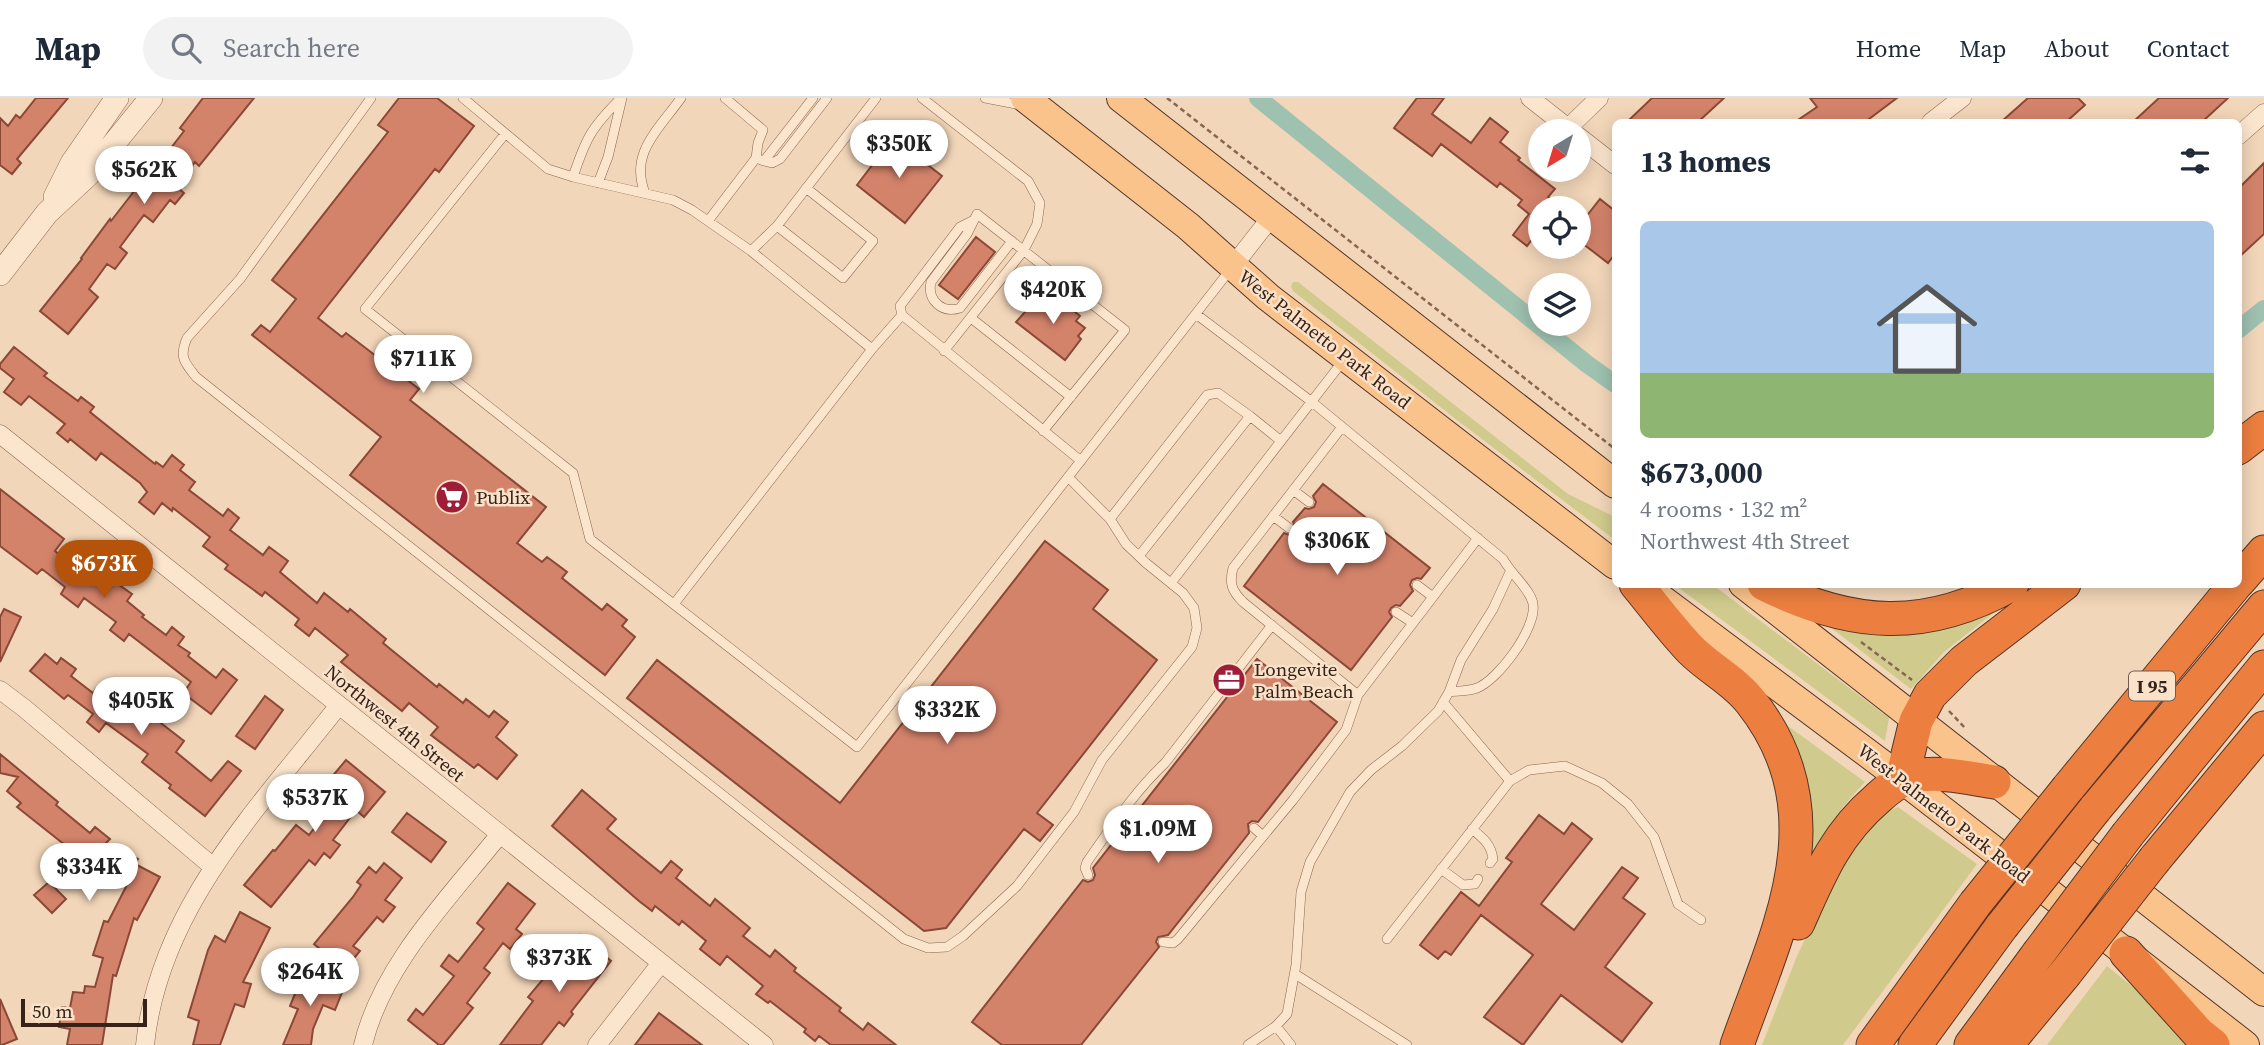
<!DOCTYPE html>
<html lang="en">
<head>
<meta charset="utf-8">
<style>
  :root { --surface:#fff; --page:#f2f2f3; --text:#1f2937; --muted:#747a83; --line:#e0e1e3; --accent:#b45309 }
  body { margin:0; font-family:"Source Serif 4",serif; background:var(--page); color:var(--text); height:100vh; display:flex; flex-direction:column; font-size:26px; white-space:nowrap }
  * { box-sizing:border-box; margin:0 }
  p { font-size:23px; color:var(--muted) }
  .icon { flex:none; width:38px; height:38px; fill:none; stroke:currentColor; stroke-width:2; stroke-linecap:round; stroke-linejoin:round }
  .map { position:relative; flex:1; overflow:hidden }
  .drawer { position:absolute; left:1612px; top:21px; width:630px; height:469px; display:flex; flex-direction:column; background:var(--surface); border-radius:10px; box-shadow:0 4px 18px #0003 }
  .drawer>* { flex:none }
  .needle { width:46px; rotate:218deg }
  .tools { position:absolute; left:1528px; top:21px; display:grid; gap:14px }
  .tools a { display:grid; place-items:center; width:63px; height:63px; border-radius:50%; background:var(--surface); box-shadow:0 4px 18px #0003; font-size:35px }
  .scale { position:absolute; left:21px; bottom:18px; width:126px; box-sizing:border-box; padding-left:7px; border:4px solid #372219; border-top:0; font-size:19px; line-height:24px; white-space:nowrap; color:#372219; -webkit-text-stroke:5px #f9e2c9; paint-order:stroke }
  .price { position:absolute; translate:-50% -60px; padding:0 16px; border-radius:24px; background:#fff; color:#222; font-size:23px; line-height:46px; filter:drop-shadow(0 2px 4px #0008) }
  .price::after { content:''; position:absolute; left:50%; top:42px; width:21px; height:16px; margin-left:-10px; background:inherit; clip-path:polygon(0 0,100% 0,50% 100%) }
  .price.current { background:var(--accent); color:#fff }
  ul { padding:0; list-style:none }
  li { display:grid; align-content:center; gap:14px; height:371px; padding:0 28px }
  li+li { border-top:2px solid var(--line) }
  li span { display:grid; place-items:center; height:217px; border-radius:10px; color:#555 }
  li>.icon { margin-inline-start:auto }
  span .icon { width:126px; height:126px; fill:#fffc; stroke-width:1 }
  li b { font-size:30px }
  h2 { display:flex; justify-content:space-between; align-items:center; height:84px; padding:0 28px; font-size:30px }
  header { display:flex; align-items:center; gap:42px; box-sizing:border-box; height:98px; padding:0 35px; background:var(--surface); border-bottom:2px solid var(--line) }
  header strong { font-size:33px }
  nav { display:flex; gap:38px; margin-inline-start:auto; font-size:24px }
  .search { width:490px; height:63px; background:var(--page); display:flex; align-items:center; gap:18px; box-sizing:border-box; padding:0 24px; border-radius:38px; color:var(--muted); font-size:26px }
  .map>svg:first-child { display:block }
</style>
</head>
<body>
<header>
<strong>Map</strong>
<div class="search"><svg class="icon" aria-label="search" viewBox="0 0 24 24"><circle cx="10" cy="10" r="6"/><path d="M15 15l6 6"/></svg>Search here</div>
<nav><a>Home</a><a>Map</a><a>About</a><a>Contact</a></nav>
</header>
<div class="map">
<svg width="2264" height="947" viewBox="0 0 2264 947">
  <rect width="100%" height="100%" fill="#f2d6b9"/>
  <!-- green -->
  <path fill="#d0cb8d" d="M1293 184H1298L1568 396 1615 419V442L1453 319 1293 193 1291 188Z
    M1675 487H1713L1889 620 1885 643Z
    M1998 508 1996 513 1944 554 1911 591 1822 523Z
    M1777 620 1865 684C1841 709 1823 735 1807 766Z
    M1898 709 1977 766 1843 947H1762L1797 858 1851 747 1885 714Z
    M2107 868 2205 947H2047Z"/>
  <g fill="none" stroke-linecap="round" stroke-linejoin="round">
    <!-- canal -->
    <path stroke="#9ec1b0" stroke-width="18" d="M1258 0 1587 266 1615 286
      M2238 232 2264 211"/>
  </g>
  <!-- building -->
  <path fill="#d4836b" stroke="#8b4836" stroke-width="2" d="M36 0H68L17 61 21 65 12 76 0 67V20L8 28 16 17 20 20Z
    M203 0H254L199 68 195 64 177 89 184 95 175 106 170 102 153 124 144 117 120 149 127 155 115 171 107 166 89 191 98 199 68 236 40 213 82 161 81 160 110 121 111 123 152 70 154 72 184 33 180 30Z
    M399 0H437L474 28 439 74 435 71 318 220 342 239 346 235 419 291 410 302 546 409 517 445 542 464 547 459 567 474 562 480 602 512 607 506 627 522 622 528 635 539 605 577 350 377 381 339 252 237 261 227 270 234 296 201 272 182 388 34 378 27Z
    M1417 0H1444L1432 16 1471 45 1490 20 1508 34 1500 44 1520 60 1518 62 1555 91 1548 99 1562 110H1540V131L1527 148 1513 137 1529 116 1518 107 1522 102 1500 85 1497 89 1441 46 1432 58 1394 30Z
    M1652 0H1724L1698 24H1627Z
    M1810 0H1897L1865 24H1795L1817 9Z
    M2028 0H2078L2085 7 2066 24H2001Z
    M2159 0H2228L2202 24H2133Z
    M893 40 942 78 905 125 857 87Z
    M2264 65V136L2238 160V91Z
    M1600 101 1615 113V156L1608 165 1578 142V129Z
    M976 139 995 154 958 201 939 187Z
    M1041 196 1060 211 1064 205 1080 218 1076 223 1085 230 1078 238 1081 241 1065 262 1016 224Z
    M14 249 47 275 44 278 78 303 81 299 94 309 90 314 155 366 156 364 163 369 172 357 184 367 180 372 195 384 189 392 223 418 228 411 239 420 230 432 263 457 269 449 288 463 280 474 317 505 324 495 348 514 350 511 386 541 383 545 437 589 439 586 463 605 466 601 489 619 494 613 508 624 496 639 517 657 497 681 478 666 474 670 431 637 438 629 409 605 402 613 341 564 348 557 315 530 309 538 295 527 299 521 265 494 262 498 225 471 228 467 203 448 210 439 173 410 172 413 162 405 154 416 139 404 147 394 140 385 101 355 96 362 70 341 68 344 57 335 65 326 29 298 21 307 4 294 14 281 0 270V266Z
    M1323 386 1430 470 1421 481 1417 480 1412 482 1410 487 1413 493 1400 508 1396 507 1391 510 1389 514 1392 519 1351 572 1244 488 1284 435 1289 437 1294 435 1296 430 1293 424 1305 410 1309 411 1314 409 1316 404 1313 398Z
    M0 391 64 441 55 453 86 477 92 468 132 496 127 503 144 517 142 519 166 537 172 529 184 539 178 547 190 555 188 558 216 580 223 571 237 582 211 616 183 595 191 584 129 536 124 543 110 532 116 524 84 500 78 509 61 496 65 489 42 471 37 476 0 448Z
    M1045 443 1108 492 1093 511 1157 562 1037 715 1053 727 1040 743 1024 731 946 830 924 833 627 600 657 562 840 705Z
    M4 511 21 519 0 564V519Z
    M45 556 57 566 61 560 76 571 71 578 93 595 96 591 113 605 118 599 146 620 149 616 184 643 176 654 211 683 228 663 241 673 205 718 169 690 171 687 142 664 148 656 106 625 99 634 87 624 93 616 68 597 64 601 30 573Z
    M1257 561 1337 624 1258 724 1252 723 1248 726 1249 735 1168 837 1158 839 1156 844 1159 849 1081 947H1002L972 924 1083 782 1088 784 1093 782 1095 777 1093 770Z
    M265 598 283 612 255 651 236 638Z
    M0 656 58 704 56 707 90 735 95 729 110 741 106 745 138 761 135 766 160 779 137 822 134 820 116 878 113 877 102 947H67L70 931 59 929 62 909 70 910 73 894 84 895 85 888 95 889 103 860 93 857 104 823 108 824 131 779 94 760 89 766 17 709 21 705 7 693 18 679 0 675Z
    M346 662 385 694 364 719 356 712 333 742 340 747 330 760 324 755 315 767 309 762 271 809 244 787 273 752 275 753 296 727 309 737 338 698 325 687Z
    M582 692 616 721 607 731 661 775 671 763 682 772 676 780 710 808 715 801 750 830 743 838 770 859 775 852 796 870 794 873 841 910 839 913 863 932 868 925 896 947H831L819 938 815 943 804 934 806 931 770 903 768 905 756 896 763 888 727 858 720 867 700 851 706 843 682 823 679 827 655 808 652 813 639 803 552 728Z
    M407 715 446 744 431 764 392 734Z
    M1539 717 1564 736 1572 725 1592 741 1541 806 1574 832 1622 769 1638 780 1623 800 1645 816 1605 869 1652 905 1622 944 1561 897 1523 947 1484 919 1533 857 1481 817 1451 857 1445 853 1438 861 1420 847 1461 794 1479 808 1512 764 1506 760Z
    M384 765 402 780 385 802 395 809 383 824 377 819 353 848 360 853 345 871 314 846 353 799 361 787 357 784 369 769 376 775Z
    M49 784 66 801 52 815 34 797Z
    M508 785 535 806 516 831 522 836 510 851 503 845 484 870 490 875 467 905 473 910 443 947H439L408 922 416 911 423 917 454 878 441 868 449 857 458 864 484 831 477 825Z
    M240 814 270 830 243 884 251 886 244 909 235 906 220 947H193L199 923 188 919 208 852 215 838 225 844Z
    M580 837 611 863 571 914 573 916 564 928 559 924 541 947H500L533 903 528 899Z
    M303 876 343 892 335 912 323 907 313 931 311 947H283L298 911 290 908Z
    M0 901 17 941 2 947H0Z
    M659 915 702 947H635Z"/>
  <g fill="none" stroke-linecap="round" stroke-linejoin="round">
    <defs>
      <path id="service" d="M371 0 240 181 187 240C179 259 184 264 196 279L904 841 928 850 947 849 963 838 1017 788 1074 714 1102 662 1192 549 1197 530 1194 510 1183 495 1146 465 1126 446 1110 421 1068 379
        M463 0 548 71 573 79 673 102 692 112 751 153 872 251
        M922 0 1028 83 1040 105 1037 126 1024 152 944 253
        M985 0 1021 7
        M505 36 365 211 573 375 590 441 857 649 1230 172
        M761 62 764 63 813 0
        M764 63 772 65 780 61 827 0
        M573 79C586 40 591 30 621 0
        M598 85 608 59 622 0
        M645 95C629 55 659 31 681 0
        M708 123 756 60 758 45 763 32 725 0
        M777 128 843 180 873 143 806 90
        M1012 143 960 210C942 216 927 202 931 184L967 136 977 116 1125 232 1043 333
        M751 153 777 128 876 0
        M1196 216 1312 304 1503 461C1511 476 1531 492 1533 506 1537 530 1498 582 1477 590 1469 593 1458 593 1449 594
        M902 217 900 208 960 129 972 123
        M971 220 1071 299
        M1250 318 1281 343
        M1342 329 1233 470C1229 486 1232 493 1243 504L1358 597 1478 440
        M1293 392 1309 404
        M1273 418 1289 430
        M1110 421 1207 297 1218 295 1250 318 1139 458
        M1171 485 1343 263
        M1417 487 1433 499
        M674 506 872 251 902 217 1081 363
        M1396 514 1413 525
        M1443 604 1510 683
        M1254 730 1263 738
        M1472 731C1483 740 1491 746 1493 761L1490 765
        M1441 771 1463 787 1475 786 1478 781
        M1088 777 1085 770 1087 764C1111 730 1134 694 1165 665L1272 527
        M1387 841 1510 683 1529 672 1565 668 1602 685 1628 706 1654 739 1678 806 1701 822
        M1163 844 1173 845 1178 841 1293 702 1346 632 1358 597
        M1295 876 1407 947
        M1276 928 1291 947
        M1248 947 1276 928 1287 916 1296 867 1301 794 1310 764 1350 694 1371 672 1402 648 1438 613 1449 594 1461 562 1493 511 1510 474"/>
      <path id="minor" d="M1530 0 1572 33
        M1931 24 1962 0
        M1568 30 1599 0
        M1578 38 1615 67
        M2238 38 2264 15
        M1233 168 1272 118
        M0 336 764 947
        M0 592 24 610 212 768
        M145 947C159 810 258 711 339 607
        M363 947C382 867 449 800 500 736
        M597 947 661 865"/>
      <path id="tertiary" d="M55 99 72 65 117 0
        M0 176 47 115 89 76 151 0"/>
      <path id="primary" d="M1025 0 1188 128 1268 199 1615 467
        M1121 0 1615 386
        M1743 486 2264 894
        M1652 494 1902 681 2245 947"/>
      <path id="motorway" d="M2238 350 2264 330
        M2238 484 2264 454
        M1636 486C1654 508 1671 531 1691 552 1710 571 1735 583 1751 604 1839 716 1778 831 1737 947
        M1764 486C1851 529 1925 535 2012 486
        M1902 681 1916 623 1930 597 1964 563 2064 486
        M2068 690 2236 486
        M2095 711 2264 509
        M2128 736 2264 569
        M2155 761 2264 630
        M1798 825C1820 775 1836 736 1878 700 1889 690 1900 681 1914 678 1941 673 1968 680 1994 684
        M2126 855 2199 936 2213 947
        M1873 947 1975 806
        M1915 947 2002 828
        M1971 947 2038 856
        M2006 947 2064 877"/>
    </defs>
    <!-- service casing -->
    <use href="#service" stroke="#896552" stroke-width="10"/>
    <!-- minor casing -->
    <use href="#minor" stroke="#896552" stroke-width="19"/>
    <!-- tertiary casing -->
    <use href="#tertiary" stroke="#896552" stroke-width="24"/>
    <!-- primary casing -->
    <use href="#primary" stroke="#563528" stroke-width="30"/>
    <!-- motorway casing -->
    <use href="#motorway" stroke="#563528" stroke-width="35"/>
    <!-- path -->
    <path stroke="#896552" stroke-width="2.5" stroke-dasharray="5 3.5" stroke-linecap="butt" d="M1167 0 1615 351
      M1861 544 1912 582
      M1949 613 1966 631"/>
    <!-- service -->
    <use href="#service" stroke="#fce5cd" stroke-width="9"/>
    <!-- minor -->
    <use href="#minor" stroke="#fce5cd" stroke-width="18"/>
    <!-- tertiary -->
    <use href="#tertiary" stroke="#fce5cd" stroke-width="23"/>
    <!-- primary -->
    <use href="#primary" stroke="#fac38c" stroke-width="28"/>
    <!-- motorway -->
    <use href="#motorway" stroke="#ec7f3f" stroke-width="33"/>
    <defs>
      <path id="motorway-bridge" d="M1975 806 2068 690
        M2002 828 2095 711
        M2038 856 2128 736
        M2064 877 2155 761"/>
    </defs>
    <!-- motorway-bridge casing -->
    <use href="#motorway-bridge" stroke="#563528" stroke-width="35" stroke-linecap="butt"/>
    <!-- motorway-bridge -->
    <use href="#motorway-bridge" stroke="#ec7f3f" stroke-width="33"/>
  </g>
  <!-- icons -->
  <defs>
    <symbol id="supermarket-disc" viewBox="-11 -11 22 22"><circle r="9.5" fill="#9e1d37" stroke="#f9e2c9"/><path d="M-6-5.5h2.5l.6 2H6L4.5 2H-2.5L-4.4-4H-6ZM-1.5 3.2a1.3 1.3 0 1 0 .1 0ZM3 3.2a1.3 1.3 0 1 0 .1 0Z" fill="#fff"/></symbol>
    <symbol id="office-disc" viewBox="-11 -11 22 22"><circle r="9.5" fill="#9e1d37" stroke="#f9e2c9"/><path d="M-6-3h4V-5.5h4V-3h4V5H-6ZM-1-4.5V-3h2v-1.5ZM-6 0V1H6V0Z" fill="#fff"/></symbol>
  </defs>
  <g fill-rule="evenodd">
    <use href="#supermarket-disc" x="433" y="380" width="38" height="38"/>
    <use href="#office-disc" x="1210" y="563" width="38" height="38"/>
  </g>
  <g text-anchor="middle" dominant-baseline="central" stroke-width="5" stroke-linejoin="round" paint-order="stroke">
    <!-- shield labels -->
    <rect fill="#f9e2c9" stroke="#715c4e" stroke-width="2" x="2129" y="573.5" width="46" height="29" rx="5"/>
    <g font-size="18" font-weight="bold" fill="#372219">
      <text x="2152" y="588">I 95</text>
    </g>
    <!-- street labels -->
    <g font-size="19" fill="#372219" stroke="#f9e2c9">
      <text transform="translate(1325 241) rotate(38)">West Palmetto Park Road</text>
      <text transform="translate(395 625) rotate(39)">Northwest 4th Street</text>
      <text transform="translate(1944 715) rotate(38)">West Palmetto Park Road</text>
    </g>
    <!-- poi labels -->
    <g font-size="19" fill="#372219" stroke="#f9e2c9" text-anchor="start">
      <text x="476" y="399">Publix</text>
      <text x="1254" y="571">Longevite<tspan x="1254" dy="22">Palm Beach</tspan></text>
    </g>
  </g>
</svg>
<div class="tools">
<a><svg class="needle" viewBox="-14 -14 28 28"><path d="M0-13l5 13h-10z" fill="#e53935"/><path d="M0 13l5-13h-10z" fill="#747a83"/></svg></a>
<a><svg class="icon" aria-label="locate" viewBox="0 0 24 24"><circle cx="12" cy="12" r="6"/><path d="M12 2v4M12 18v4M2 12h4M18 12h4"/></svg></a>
<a><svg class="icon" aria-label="layers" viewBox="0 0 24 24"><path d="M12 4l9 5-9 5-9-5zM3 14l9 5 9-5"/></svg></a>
</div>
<div class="scale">50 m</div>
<b class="price" style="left:899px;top:82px">$350K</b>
<b class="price" style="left:144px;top:108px">$562K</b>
<b class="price" style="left:1053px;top:228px">$420K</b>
<b class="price" style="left:423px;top:297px">$711K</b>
<b class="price" style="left:1337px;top:479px">$306K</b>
<b class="price current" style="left:104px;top:502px">$673K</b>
<b class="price" style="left:141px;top:639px">$405K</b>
<b class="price" style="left:947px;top:648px">$332K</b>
<b class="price" style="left:315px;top:736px">$537K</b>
<b class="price" style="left:1158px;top:767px">$1.09M</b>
<b class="price" style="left:89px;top:805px">$334K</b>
<b class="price" style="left:559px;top:896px">$373K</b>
<b class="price" style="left:310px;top:910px">$264K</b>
<section class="drawer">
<h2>13 homes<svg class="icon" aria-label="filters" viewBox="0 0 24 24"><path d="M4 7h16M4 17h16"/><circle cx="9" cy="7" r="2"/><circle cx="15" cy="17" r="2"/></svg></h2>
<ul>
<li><span style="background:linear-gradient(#a9c7e8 70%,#8fb573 0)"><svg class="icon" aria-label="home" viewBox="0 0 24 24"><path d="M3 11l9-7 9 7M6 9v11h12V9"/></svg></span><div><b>$673,000</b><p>4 rooms · 132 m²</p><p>Northwest 4th Street</p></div></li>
</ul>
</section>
</div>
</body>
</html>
